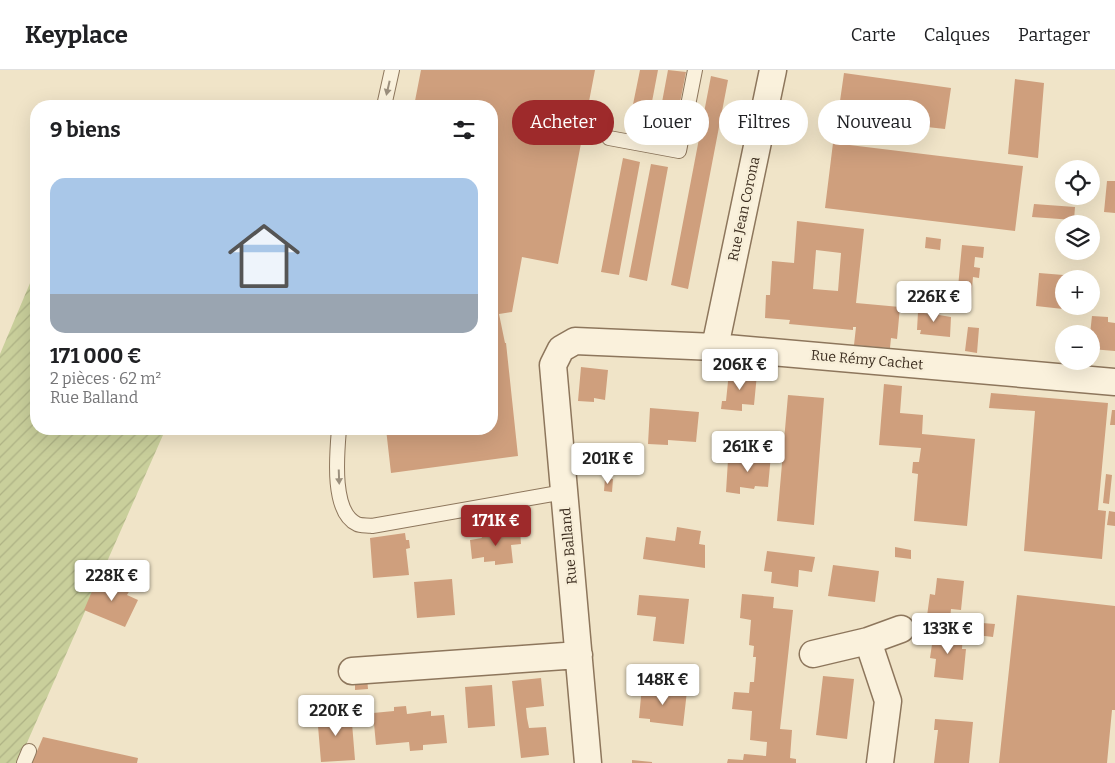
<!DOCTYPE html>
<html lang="fr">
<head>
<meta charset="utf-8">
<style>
  :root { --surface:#fff; --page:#f2f2f2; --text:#202124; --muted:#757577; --line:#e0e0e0; --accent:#9e2a2b }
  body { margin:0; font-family:Bitter,serif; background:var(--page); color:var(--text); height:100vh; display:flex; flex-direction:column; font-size:19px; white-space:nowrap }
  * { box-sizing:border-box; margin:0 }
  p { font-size:16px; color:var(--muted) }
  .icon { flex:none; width:28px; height:28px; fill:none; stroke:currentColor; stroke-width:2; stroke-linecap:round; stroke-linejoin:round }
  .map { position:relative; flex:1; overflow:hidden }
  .drawer { position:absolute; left:30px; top:30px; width:468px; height:335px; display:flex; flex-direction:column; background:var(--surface); border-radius:20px; box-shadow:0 5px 20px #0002 }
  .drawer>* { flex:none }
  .guide { position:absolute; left:512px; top:30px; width:475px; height:45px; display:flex; gap:10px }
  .tools { position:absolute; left:1055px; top:90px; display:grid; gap:10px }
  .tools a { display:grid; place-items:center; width:45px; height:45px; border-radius:50%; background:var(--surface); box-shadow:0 5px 20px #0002; font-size:25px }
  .price { position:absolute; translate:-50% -42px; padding:0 11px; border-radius:5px; background:#fff; color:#222; font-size:16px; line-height:32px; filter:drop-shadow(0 1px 2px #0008) }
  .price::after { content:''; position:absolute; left:50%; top:30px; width:15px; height:11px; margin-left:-8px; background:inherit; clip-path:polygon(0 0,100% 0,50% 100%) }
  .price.current { background:var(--accent); color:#fff }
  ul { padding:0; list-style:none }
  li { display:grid; align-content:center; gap:10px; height:265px; padding:0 20px }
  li+li { border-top:1px solid var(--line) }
  li span { display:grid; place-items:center; height:155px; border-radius:15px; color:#555 }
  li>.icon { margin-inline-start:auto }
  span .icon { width:90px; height:90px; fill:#fffc; stroke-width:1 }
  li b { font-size:21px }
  h2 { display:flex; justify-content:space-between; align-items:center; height:60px; padding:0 20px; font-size:21px }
  .chip { padding:0 18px; border-radius:22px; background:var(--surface); box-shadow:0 5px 20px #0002; font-size:18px; line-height:45px }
  .chip.current { background:var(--accent); color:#fff }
  header { display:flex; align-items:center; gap:30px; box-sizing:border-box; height:70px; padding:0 25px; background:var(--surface); border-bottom:1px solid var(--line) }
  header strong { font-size:24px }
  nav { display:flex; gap:28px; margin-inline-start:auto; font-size:18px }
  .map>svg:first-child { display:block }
</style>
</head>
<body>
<header>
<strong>Keyplace</strong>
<nav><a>Carte</a><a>Calques</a><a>Partager</a></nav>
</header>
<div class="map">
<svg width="1115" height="693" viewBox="0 0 1115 693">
  <defs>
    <pattern id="garden-furrows" width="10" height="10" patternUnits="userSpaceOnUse" patternTransform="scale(1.25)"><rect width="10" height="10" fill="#c9cf9b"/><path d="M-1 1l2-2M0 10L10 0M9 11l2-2" fill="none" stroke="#aeb285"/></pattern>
  </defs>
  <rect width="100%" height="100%" fill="#f0e4c8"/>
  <!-- garden -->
  <path fill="url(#garden-furrows)" d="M36 199V359H162L163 365 18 693H0V284Z"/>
  <!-- building -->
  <path fill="#cf9f7d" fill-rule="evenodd" d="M421 0H595L558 194 522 187 512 242 499 244 505 273H506L518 386 391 403 386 359H491V36H414Z
    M640 0H658L647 58 629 54Z
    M668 0 686 2 674 63 657 59Z
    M844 3 951 18 945 59 909 55 907 70 864 65 866 49 838 45Z
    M711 6 728 10 688 219 671 215Z
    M1015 9 1044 13 1038 88 1008 84Z
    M833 73 1023 96 1015 161 825 138Z
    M623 88 640 92 619 205 601 202Z
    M651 94 668 97 647 211 629 207Z
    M1107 111H1115V143L1104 142Z
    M1034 134 1075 137 1074 150 1032 147Z
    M797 151 864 159 856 233 900 237 897 269 891 268 890 278 854 275 856 257H853V260L789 254 790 250 765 248 766 225H770L772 191 794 193ZM816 180 841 183 838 221 813 219Z
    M926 167 941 169 940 180 925 178Z
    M962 175 984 177 983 188 975 187 974 197 980 198 979 208 973 207 971 230 957 228Z
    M1039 203 1088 207V209H1064V236H1082L1081 241 1036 236Z
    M931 236 940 237 939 245 951 247 950 267 920 264 921 260H917L918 242 930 244Z
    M1092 246 1108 247V252L1115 253V281L1091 279 1090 264Z
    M968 257 979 258 977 283 965 281Z
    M581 297 608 300 605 330 594 328V332L578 331Z
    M729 302 757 304 754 335 742 334V341L721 339 722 331H726Z
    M884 314 902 316 900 343 923 345 922 364 975 369 967 456 914 451 918 404 912 403 913 392H919L921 378 879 375Z
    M991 323 1108 333 1098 440 1106 441 1102 489 1024 481 1035 341 989 338Z
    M788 325 824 328 814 455 777 451Z
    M650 338 699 342 696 372 668 370V375L648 374Z
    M1112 340H1115V355H1110Z
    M715 365 721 366 719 381H713Z
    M757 384 771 385 768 417 755 416 754 419 740 417V424L726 422 728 390 741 392V387L756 388Z
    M1106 404 1112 405 1109 434 1103 433Z
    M605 408 613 409 612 422 604 421Z
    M1109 441 1115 442V456L1107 455Z
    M677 457 701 461 699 474 705 475V498L643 489 646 467 675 471Z
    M520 460 521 474 511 475 513 493 495 495V491L484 492V487L472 489 470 470 482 468 481 465Z
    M405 463 406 470H409L410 478 406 479 409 505 373 508 370 468Z
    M895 477 911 480V489L895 487Z
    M767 481 815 487 812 502 799 500 798 517 771 513 772 502 764 501Z
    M833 495 879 501 875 532 828 526Z
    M109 508 131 518 127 525 138 530 125 557 84 540 96 512 105 516Z
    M937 508 964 511 961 540 951 539 950 549 927 546 930 524 935 525Z
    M452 509 455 545 417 548 414 512Z
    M742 524 774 527 773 538 793 540 780 659 792 660 790 688 796 689V693H727L728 689 743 690 744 684 766 686 767 672 750 670 752 641 732 639 734 622 749 623 750 612H754L756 587H753L754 576 749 575 751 550 740 548Z
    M639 525 689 529 684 574 653 571 656 547 637 545Z
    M1017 525 1115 536V640H1112L1107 693H999Z
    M969 552 995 554 993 567 968 564Z
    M934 561 963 564 962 579H966L963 610 934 607 936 589 930 588Z
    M823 606 854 609 847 669 816 665Z
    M367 607 368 619 355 620V615L361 608Z
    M541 608 544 636 526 638 527 648 529 658 546 657 549 685 521 688 512 611Z
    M492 615 495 656 468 658 465 617Z
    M642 616 687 621 683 656 650 652V649L639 648Z
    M406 636 407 644 431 641V646L444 645 447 673 423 675V680L410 681 409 672 376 675 373 643 394 641V637Z
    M351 641 355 690 321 692 317 644Z
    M935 649 973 652 969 693H934L938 660H934Z
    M43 667 138 688 137 693H32Z
    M632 690 652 692V693H632Z"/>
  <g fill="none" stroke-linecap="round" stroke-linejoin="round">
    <defs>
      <path id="service" d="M384 36 392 0
        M609 68 679 81 695 0
        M339 359C337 383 331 442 357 454 361 456 368 455 372 456L564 422
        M24 693 29 681"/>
      <path id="minor" d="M715 277 773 0
        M868 571 888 631 880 693
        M813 584 868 571 901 559
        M352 601 579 585
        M588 693 553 295 561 279 575 271 715 277 1115 312"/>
    </defs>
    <!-- service casing -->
    <use href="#service" stroke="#8d765c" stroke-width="16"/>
    <!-- minor casing -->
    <use href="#minor" stroke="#8d765c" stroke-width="29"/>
    <!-- service -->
    <use href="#service" stroke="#faf1dc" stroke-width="14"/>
    <!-- minor -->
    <use href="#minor" stroke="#faf1dc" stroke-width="26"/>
  </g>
  <!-- one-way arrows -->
  <defs><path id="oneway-solid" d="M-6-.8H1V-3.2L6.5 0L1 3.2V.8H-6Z" transform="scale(1.25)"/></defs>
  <g fill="#9c907e">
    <use href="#oneway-solid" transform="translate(388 18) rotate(103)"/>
    <use href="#oneway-solid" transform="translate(339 407) rotate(88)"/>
  </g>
  <g text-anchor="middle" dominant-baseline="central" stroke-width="5" stroke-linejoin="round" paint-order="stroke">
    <!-- street labels -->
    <g font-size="14" fill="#3d2e20" stroke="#f7eed8">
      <text transform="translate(744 139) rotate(-78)">Rue Jean Corona</text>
      <text transform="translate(867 290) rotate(5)">Rue Rémy Cachet</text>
      <text transform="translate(569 476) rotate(-95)">Rue Balland</text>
    </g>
  </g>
</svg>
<div class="tools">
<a><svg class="icon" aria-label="locate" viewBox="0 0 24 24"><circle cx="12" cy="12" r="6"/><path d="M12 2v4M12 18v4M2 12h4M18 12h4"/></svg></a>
<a><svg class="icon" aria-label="layers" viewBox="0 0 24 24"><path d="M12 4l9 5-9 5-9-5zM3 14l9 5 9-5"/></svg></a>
<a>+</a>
<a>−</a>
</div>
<b class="price" style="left:934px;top:253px">226K €</b>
<b class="price" style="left:740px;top:321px">206K €</b>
<b class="price" style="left:748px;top:403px">261K €</b>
<b class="price" style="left:608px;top:415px">201K €</b>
<b class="price current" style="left:496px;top:477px">171K €</b>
<b class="price" style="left:112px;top:532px">228K €</b>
<b class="price" style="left:948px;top:585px">133K €</b>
<b class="price" style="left:663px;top:636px">148K €</b>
<b class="price" style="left:336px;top:667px">220K €</b>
<div class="guide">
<a class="chip current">Acheter</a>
<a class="chip">Louer</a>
<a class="chip">Filtres</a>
<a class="chip">Nouveau</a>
</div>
<section class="drawer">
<h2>9 biens<svg class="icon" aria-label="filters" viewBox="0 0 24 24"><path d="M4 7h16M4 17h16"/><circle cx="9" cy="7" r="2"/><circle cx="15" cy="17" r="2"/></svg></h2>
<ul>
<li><span style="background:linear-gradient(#a9c7e8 75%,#9aa5b1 0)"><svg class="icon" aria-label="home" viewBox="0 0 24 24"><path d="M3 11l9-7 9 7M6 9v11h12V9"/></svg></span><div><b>171 000 €</b><p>2 pièces · 62 m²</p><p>Rue Balland</p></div></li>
</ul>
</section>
</div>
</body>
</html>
